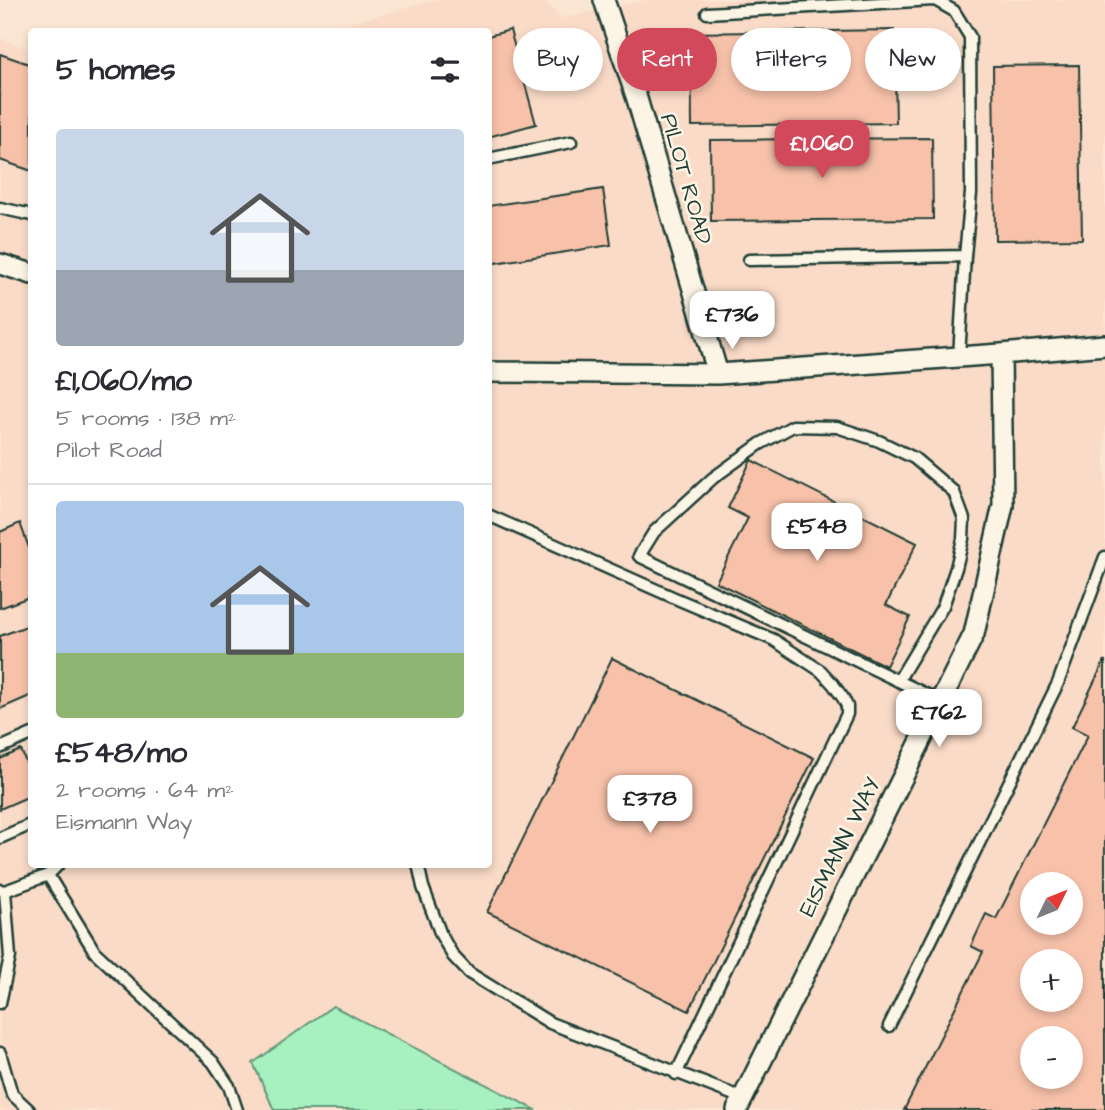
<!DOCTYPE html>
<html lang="en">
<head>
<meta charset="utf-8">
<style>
  :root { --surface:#fff; --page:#f2f2f3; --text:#2b2b33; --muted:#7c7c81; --line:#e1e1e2; --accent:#d1495b }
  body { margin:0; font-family:"Architects Daughter",sans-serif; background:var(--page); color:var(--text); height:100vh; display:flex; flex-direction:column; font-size:26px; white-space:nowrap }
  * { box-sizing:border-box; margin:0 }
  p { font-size:23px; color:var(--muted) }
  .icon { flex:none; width:38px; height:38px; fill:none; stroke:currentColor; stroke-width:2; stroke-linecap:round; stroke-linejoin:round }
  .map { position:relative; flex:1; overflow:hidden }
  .side { position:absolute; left:28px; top:28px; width:464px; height:840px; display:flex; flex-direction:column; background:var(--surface); border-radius:7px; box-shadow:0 4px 10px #0003 }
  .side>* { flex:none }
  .guide { position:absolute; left:513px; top:28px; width:486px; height:63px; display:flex; gap:14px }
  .needle { width:46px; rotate:47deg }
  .tools { position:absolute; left:1020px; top:872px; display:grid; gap:14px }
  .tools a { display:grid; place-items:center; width:63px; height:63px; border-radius:50%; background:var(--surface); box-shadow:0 4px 10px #0003; font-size:35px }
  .price { position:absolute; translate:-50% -60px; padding:0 16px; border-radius:14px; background:#fff; color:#222; font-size:23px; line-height:46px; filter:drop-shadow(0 2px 4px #0008) }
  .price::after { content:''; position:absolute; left:50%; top:42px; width:21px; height:16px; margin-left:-10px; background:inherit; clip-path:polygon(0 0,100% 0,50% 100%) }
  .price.on { background:var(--accent); color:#fff }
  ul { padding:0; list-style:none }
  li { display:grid; align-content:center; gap:14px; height:371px; padding:0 28px }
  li+li { border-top:2px solid var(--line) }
  li span { display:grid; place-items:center; height:217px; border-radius:7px; color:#555 }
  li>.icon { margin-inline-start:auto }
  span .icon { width:126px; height:126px; fill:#fffc; stroke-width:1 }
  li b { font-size:30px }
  h2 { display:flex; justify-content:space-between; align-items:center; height:84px; padding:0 28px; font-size:30px }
  .pill { padding:0 24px; border-radius:32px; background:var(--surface); box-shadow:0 4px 10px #0003; font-size:24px; line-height:63px }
  .pill.on { background:var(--accent); color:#fff }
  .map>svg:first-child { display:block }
</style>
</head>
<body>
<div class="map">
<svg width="1105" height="1110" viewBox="0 0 1105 1110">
  <rect width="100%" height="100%" fill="#fbe6d3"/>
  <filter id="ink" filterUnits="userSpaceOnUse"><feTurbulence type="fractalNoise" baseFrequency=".0143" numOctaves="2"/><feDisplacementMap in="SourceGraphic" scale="14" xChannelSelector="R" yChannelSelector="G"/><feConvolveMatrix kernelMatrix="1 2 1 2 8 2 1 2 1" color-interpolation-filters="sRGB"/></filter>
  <g filter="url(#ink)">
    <!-- built -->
    <path fill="#fadbc7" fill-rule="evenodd" d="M434 0H542L563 18 646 0H1105V1110H0V38L32 51V864H488V32L321 31ZM1032 884H1071V922H1032ZM1032 961H1071V999H1032ZM1032 1038H1071V1076H1032Z"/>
    <!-- green -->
    <path fill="#a7f1c0" stroke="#63977a" stroke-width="2" d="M333 1006 536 1110H274L253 1063Z"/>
    <!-- building -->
    <path fill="#f8c2aa" stroke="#1f3d34" stroke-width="2" fill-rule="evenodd" d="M510 30 536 124 488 137V36Z
      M894 30 896 123 692 126 691 33Z
      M0 54 32 65V171L0 160Z
      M1079 65 1082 239 995 240 993 66Z
      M932 138 933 219 711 221 710 140Z
      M603 189 611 245 488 264V206Z
      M751 460 917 543 886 605 910 617 886 666 716 582 748 518 728 508Z
      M20 523 32 556V596L0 608V532Z
      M32 624V695L0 709V636Z
      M612 658 814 758 689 1011 487 912Z
      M1105 660V1110H904L983 952 971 946 986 914 996 919 1088 735 1072 727ZM1032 884H1071V922H1032ZM1032 961H1071V999H1032ZM1032 1038H1071V1076H1032Z
      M21 750 32 777V795L0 809V759Z"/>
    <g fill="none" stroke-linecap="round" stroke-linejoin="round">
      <defs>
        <path id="lane" d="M935 0 954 11 970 37 971 193 965 256 959 357
          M707 13 934 0
          M488 159 571 142
          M0 208 32 215
          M749 260 965 256
          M488 515 677 599 774 640 821 671 833 684 843 698 847 706V714L676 1074
          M898 681 943 606 956 568 963 539 964 519 954 492 914 458 879 441 837 427 793 426 760 444 713 478 654 532 639 556 940 701
          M0 748 32 734
          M0 838 32 824
          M418 864 423 887 441 935 453 956 469 973 550 1023 742 1098
          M48 875 95 952 213 1062 229 1086 237 1110
          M1 890 5 891 48 875 59 864
          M0 1003 10 957 5 891
          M889 1026 1058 683 1105 557
          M0 1053 12 1094 29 1110"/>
        <path id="street" d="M604 0 637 99 718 374 1001 354 1105 345
          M0 264 32 274
          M488 372 718 374
          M737 1110 974 634 1003 505 1001 354"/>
      </defs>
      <!-- lane casing -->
      <use href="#lane" stroke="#1f3d34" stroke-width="15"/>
      <!-- street casing -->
      <use href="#street" stroke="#1f3d34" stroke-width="24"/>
      <!-- lane -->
      <use href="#lane" stroke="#fcf5e5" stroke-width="10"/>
      <!-- street -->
      <use href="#street" stroke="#fcf5e5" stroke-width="19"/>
    </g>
  </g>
  <g text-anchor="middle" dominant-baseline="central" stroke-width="5" stroke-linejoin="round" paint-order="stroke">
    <!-- street labels -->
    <g font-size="23" fill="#1f3d34" stroke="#fcf5e5">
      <text transform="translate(686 179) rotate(74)">PILOT ROAD</text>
      <text transform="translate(840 847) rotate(-63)">EISMANN WAY</text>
    </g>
  </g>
</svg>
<div class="tools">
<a><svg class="needle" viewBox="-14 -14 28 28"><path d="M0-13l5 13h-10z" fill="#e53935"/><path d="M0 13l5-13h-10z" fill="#7c7c81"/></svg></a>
<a>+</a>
<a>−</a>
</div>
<b class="price on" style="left:822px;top:180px">£1,060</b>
<b class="price" style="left:732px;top:351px">£736</b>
<b class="price" style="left:817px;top:563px">£548</b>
<b class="price" style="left:939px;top:749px">£762</b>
<b class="price" style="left:650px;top:835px">£378</b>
<div class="guide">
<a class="pill">Buy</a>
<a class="pill on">Rent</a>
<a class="pill">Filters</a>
<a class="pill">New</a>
</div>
<section class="side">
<h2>5 homes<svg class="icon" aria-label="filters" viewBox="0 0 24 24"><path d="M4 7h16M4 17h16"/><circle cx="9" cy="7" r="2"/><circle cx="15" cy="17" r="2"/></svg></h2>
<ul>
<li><span style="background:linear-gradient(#c9d6e8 65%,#9aa5b1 0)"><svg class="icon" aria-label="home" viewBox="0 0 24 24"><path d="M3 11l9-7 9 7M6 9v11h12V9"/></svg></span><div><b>£1,060/mo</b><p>5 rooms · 138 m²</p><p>Pilot Road</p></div></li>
<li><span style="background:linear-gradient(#a9c7e8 70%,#8fb573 0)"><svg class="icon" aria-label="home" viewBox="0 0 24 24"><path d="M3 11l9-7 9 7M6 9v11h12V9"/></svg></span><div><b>£548/mo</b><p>2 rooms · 64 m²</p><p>Eismann Way</p></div></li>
</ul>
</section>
</div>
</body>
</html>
